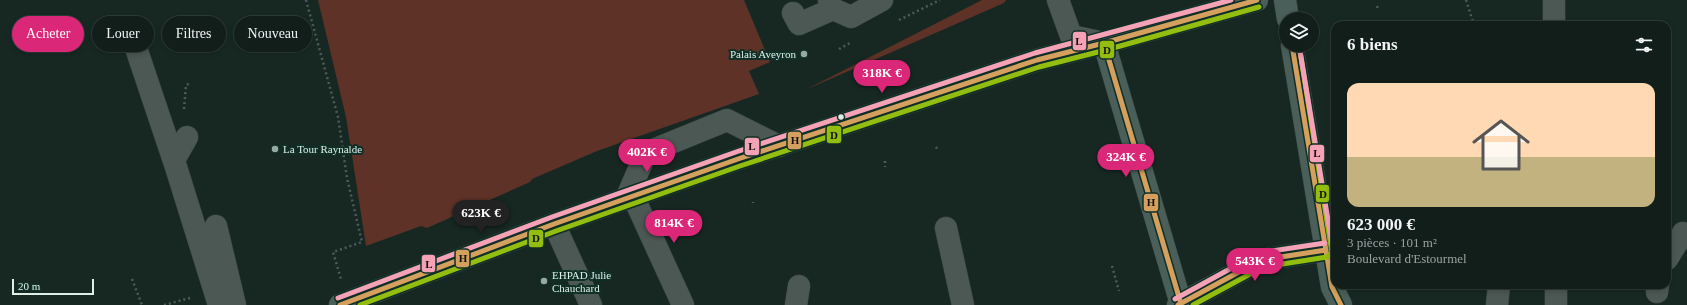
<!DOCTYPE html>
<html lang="fr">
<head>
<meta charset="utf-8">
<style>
  :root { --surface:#111e1a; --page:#1e2b27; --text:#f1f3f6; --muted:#9ca2a2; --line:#303c39; --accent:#db2777 }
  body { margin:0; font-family:Georgia,serif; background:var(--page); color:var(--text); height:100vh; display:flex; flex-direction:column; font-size:15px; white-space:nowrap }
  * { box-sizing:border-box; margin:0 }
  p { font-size:13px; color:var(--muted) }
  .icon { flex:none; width:22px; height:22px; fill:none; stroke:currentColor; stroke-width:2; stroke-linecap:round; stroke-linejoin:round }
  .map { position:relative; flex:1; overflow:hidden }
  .sheet { position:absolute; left:1331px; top:21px; width:340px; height:268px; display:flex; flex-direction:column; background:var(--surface); border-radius:12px; box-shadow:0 2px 6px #0003,0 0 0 1px var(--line) }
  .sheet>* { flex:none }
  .guide { position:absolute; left:12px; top:16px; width:380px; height:36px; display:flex; gap:8px }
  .tools { position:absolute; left:1279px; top:12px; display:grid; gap:8px }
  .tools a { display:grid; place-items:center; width:40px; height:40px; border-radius:50%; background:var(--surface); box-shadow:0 2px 6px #0003,0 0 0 1px var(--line); font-size:20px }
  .scale { position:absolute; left:12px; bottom:10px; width:82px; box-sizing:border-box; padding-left:4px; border:2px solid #deefe8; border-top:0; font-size:11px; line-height:14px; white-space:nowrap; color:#deefe8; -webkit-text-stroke:3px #102f26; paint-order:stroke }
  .price { position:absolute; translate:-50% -34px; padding:0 9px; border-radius:14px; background:var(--accent); color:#fff; font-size:13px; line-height:26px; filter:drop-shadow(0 1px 2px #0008) }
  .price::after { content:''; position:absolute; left:50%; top:24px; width:12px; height:9px; margin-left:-6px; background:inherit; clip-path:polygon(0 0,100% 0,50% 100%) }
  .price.current { background:#222; color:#fff }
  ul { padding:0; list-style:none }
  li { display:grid; align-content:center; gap:8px; height:212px; padding:0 16px }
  li span { display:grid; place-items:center; height:124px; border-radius:12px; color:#555 }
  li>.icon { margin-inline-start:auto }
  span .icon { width:72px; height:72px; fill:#fffc; stroke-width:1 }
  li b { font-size:17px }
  h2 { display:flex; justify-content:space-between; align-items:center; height:48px; padding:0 16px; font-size:17px }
  .tag { padding:0 14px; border-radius:18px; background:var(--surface); box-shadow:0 2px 6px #0003,0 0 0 1px var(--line); font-size:14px; line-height:36px }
  .tag.current { background:var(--accent); color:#fff }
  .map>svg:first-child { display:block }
</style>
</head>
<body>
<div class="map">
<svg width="1687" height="305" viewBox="0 0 1687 305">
  <rect width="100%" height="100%" fill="#172823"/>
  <!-- green -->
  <path fill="#5e3227" d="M318 0H744L770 62 749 71 759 94 597 151 532 179 530 182 427 228 421 226 366 246 346 117Z
    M982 0H1006L1004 3 805 90Z"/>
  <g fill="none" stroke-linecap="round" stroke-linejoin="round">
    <defs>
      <path id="minor" d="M829 0 833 9 851 17 882 0
        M1058 0 1071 36 1104 43
        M793 13 799 24 833 9
        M1554 25V0
        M134 42 176 167 219 305
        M174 160 187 137
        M633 196 683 305
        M626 199 646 153 727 120 779 146
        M554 224 591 305
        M216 226 235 305
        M946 228 963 305
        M1667 259 1683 233
        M1556 285V305
        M1657 292 1658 285
        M796 305 799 286
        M1497 305 1499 285"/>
      <path id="major" d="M1285 0 1288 19
        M1104 43 1181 304
        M1292 45 1332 287 1341 305
        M340 305 554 224 738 159 1037 60 1104 43 1257 0
        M1178 305 1261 260 1326 250"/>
    </defs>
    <!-- minor casing -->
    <use href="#minor" stroke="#384541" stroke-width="23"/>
    <!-- major casing -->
    <use href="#major" stroke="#384541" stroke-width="23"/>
    <!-- path -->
    <path stroke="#4f5b57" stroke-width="2.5" stroke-dasharray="2 3" stroke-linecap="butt" d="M306 0 338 117 347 178 362 242 333 252 341 279
      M1466 0 1474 25
      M1377 6 1378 9
      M899 20 940 0
      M1512 22 1514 25
      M839 49 850 43
      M184 109 186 85 191 83
      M936 147 938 150
      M885 161V167
      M753 203V202
      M1112 266 1119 291
      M132 279 142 305
      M164 305 190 298"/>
    <!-- minor -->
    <use href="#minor" stroke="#4c5853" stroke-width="22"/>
    <!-- major -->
    <use href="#major" stroke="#4a5f59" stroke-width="22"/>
    <defs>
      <path id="bus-1" d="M1104 43 1181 304
        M1292 45 1332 287 1341 305
        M340 305 554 224 738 159 1037 60 1104 43 1257 0
        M1178 305 1261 260 1326 250"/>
      <path id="bus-2" d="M360 305 556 231 740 166 1039 67 1106 50 1259 7
        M1193 305 1263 267 1327 257 1332 253 1299 45"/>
      <path id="bus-3" d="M1299 45 1335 262
        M338 298 552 217 736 152 1035 53 1231 0
        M1175 299 1259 253 1325 243"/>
    </defs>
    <!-- bus-1 casing -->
    <use href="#bus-1" stroke="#102f26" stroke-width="8"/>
    <!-- bus-2 casing -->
    <use href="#bus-2" stroke="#102f26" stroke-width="8"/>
    <!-- bus-3 casing -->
    <use href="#bus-3" stroke="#102f26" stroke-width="8"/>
    <!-- bus-1 -->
    <use href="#bus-1" stroke="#d5a05e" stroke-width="5"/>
    <!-- bus-2 -->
    <use href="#bus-2" stroke="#94be0f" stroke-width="5"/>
    <!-- bus-3 -->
    <use href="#bus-3" stroke="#f5a1b6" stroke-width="5"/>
  </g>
  <!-- markers -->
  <g fill="#98a9a3" stroke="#102f26" stroke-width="1.5">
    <circle cx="804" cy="54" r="4"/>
    <circle cx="275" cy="149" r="4"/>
    <circle cx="544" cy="281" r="4"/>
  </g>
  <circle fill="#deefe8" stroke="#102f26" stroke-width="1.5" cx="841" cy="117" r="3.5"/>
  <g text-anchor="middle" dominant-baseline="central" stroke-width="4" stroke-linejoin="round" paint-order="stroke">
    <!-- poi labels -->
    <g font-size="11" fill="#deefe8" stroke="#102f26" text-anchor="start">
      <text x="796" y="54" text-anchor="end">Palais Aveyron</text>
      <text x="283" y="149">La Tour Raynalde</text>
      <text x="552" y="275">EHPAD Julie<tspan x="552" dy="13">Chauchard</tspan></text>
    </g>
  </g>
  <g stroke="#102f26" stroke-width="1.5">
    <rect x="1072" y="31" width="15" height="20" rx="4" fill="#f5a1b6"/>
    <rect x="1099" y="40" width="16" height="19" rx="4" fill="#94be0f"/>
    <rect x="826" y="125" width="16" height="19" rx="4" fill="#94be0f"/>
    <rect x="787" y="131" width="15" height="19" rx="4" fill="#d5a05e"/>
    <rect x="744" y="137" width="16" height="19" rx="4" fill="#f5a1b6"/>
    <rect x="1309" y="144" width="16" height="19" rx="4" fill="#f5a1b6"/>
    <rect x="1315" y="184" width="15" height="19" rx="4" fill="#94be0f"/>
    <rect x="1143" y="193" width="16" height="19" rx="4" fill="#d5a05e"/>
    <rect x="528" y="229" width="16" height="19" rx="4" fill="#94be0f"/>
    <rect x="455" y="249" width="15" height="19" rx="4" fill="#d5a05e"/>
    <rect x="421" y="254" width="15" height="19" rx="4" fill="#f5a1b6"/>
  </g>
  <g font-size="11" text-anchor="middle" font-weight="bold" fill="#111">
    <text x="1079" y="45">L</text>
    <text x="1107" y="54">D</text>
    <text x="834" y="139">D</text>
    <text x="795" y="144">H</text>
    <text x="752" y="150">L</text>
    <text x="1317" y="157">L</text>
    <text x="1323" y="198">D</text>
    <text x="1151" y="206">H</text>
    <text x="536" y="242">D</text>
    <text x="463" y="262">H</text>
    <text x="429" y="268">L</text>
  </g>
</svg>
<div class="tools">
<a><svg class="icon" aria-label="layers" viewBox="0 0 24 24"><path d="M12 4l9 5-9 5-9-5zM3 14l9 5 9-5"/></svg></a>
</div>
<div class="scale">20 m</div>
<b class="price" style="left:882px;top:94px">318K €</b>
<b class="price" style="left:647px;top:173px">402K €</b>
<b class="price" style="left:1126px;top:178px">324K €</b>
<b class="price current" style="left:481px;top:234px">623K €</b>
<b class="price" style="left:674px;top:244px">814K €</b>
<b class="price" style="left:1255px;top:282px">543K €</b>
<div class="guide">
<a class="tag current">Acheter</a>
<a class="tag">Louer</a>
<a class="tag">Filtres</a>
<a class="tag">Nouveau</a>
</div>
<section class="sheet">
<h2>6 biens<svg class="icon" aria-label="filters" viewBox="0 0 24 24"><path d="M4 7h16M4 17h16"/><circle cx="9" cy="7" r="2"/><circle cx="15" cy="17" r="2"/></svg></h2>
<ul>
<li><span style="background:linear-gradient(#ffd9b3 60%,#c2b280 0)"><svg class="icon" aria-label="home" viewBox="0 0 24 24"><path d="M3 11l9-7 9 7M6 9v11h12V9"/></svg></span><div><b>623 000 €</b><p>3 pièces · 101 m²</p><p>Boulevard d'Estourmel</p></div></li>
</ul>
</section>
</div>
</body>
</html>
